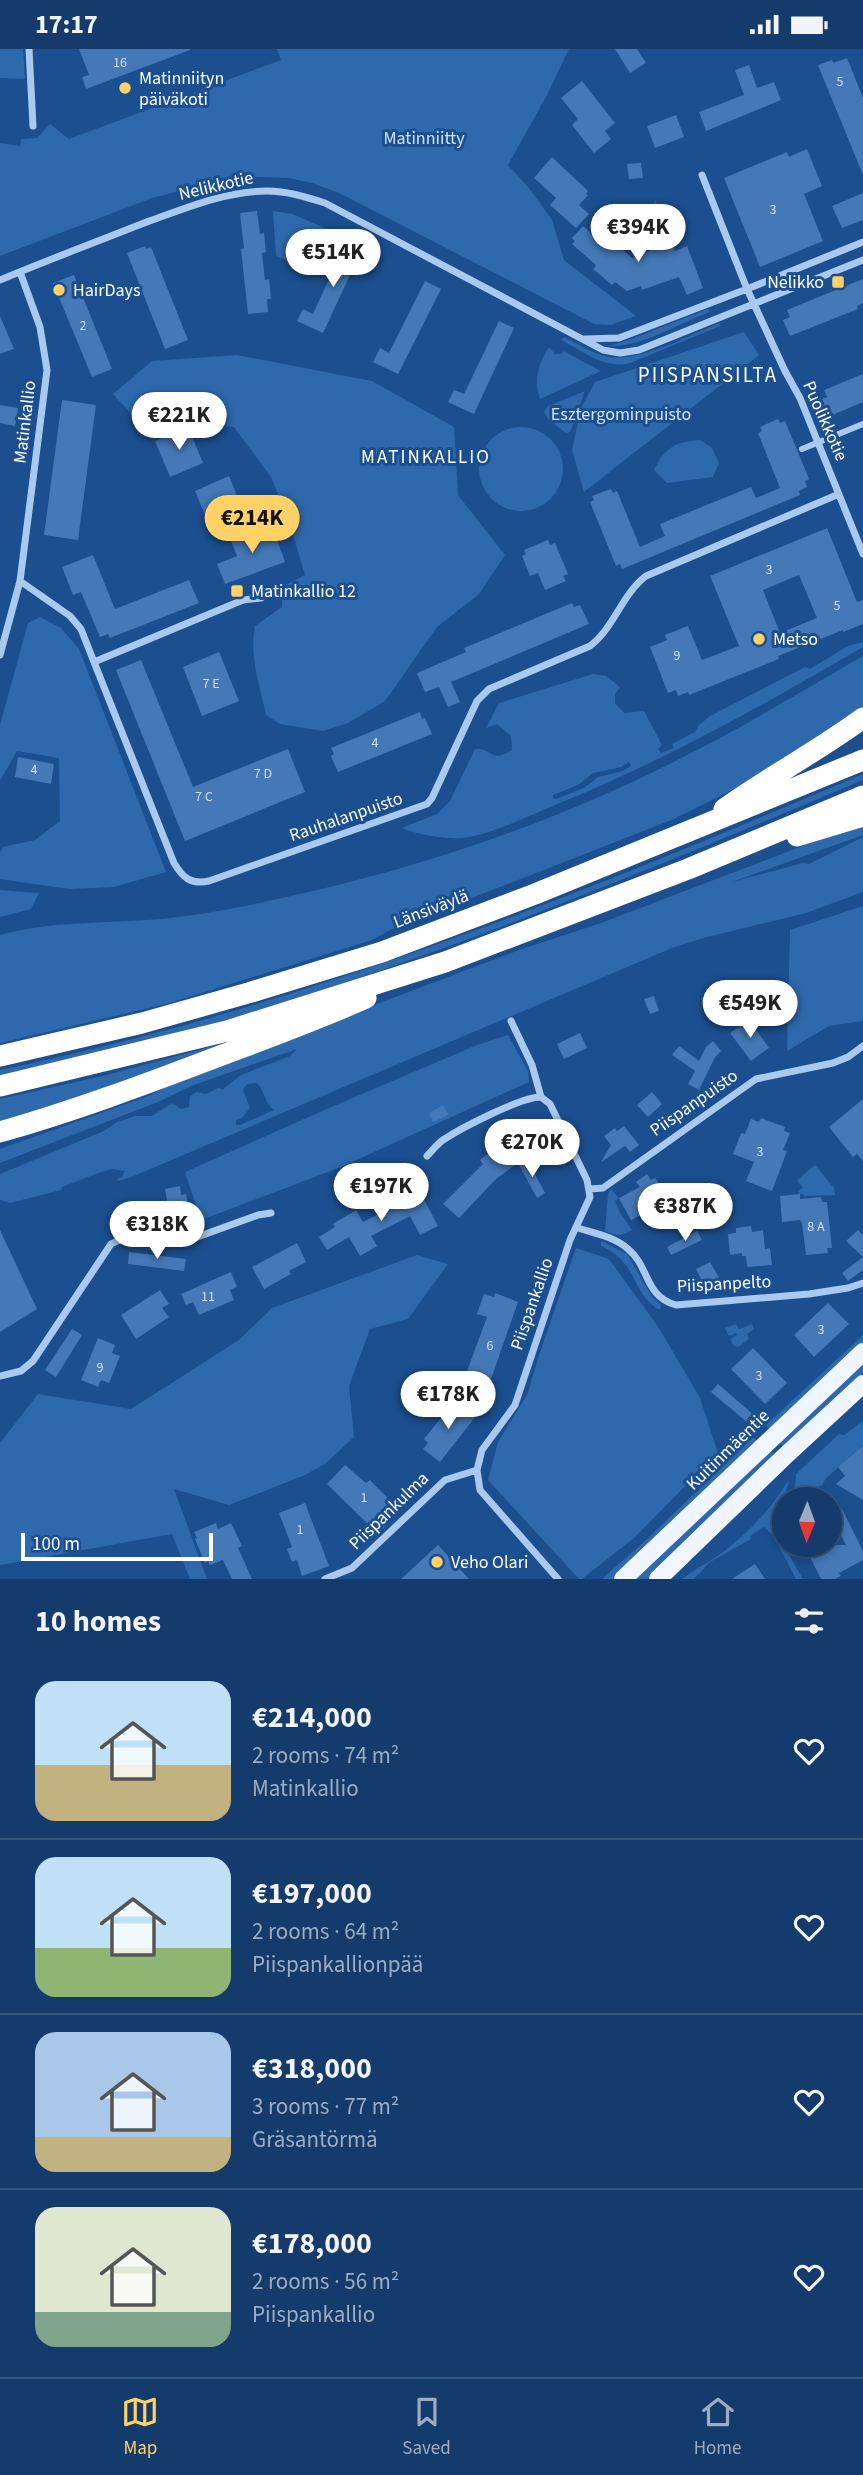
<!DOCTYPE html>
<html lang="en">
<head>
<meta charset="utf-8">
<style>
  :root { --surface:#143b6b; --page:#1d4271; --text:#f1f3f6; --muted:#9dadc1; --line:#33557e; --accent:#ffd166 }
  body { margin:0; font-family:"Source Sans 3",sans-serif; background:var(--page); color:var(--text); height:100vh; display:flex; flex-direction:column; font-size:26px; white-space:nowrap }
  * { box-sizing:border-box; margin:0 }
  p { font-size:23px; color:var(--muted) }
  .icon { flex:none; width:38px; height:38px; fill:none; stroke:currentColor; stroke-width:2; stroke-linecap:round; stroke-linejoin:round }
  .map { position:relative; height:1530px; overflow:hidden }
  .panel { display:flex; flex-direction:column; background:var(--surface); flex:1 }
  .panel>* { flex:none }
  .needle { width:46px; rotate:181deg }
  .buttons { position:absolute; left:772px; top:1438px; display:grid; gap:14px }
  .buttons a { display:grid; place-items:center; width:70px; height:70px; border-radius:50%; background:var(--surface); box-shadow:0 4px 10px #0003,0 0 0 2px var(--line); font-size:35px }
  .scale { position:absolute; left:21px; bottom:18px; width:192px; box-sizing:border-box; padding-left:7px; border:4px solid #fff; border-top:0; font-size:19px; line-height:24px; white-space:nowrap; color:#fff; -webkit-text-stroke:5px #1b4f8f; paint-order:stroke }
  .price { position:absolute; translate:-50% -60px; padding:0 16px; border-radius:24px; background:#fff; color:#222; font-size:23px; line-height:46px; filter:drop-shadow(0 2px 4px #0008) }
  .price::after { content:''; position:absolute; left:50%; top:42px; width:21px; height:16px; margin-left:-10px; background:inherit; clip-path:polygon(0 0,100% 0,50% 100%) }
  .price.active { background:var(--accent); color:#111 }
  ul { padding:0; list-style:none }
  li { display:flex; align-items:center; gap:21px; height:175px; padding:0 35px }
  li+li { border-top:2px solid var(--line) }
  li span { display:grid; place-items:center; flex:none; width:196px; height:140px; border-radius:21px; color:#555 }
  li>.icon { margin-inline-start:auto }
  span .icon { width:84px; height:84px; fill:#fffc; stroke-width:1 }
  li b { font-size:30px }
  h2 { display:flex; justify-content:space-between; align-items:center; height:84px; padding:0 35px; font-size:30px }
  .status { display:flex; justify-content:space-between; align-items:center; height:49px; padding:0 35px; background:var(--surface); direction:ltr }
  .status svg { height:19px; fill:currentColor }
  .tabs { display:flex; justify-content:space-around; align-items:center; height:98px; border-top:2px solid var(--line); background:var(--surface); font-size:19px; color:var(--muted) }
  .tabs a { display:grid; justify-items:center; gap:4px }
  .tabs .active { color:var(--accent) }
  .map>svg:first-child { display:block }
</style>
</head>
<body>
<div class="status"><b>17:17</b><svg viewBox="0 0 49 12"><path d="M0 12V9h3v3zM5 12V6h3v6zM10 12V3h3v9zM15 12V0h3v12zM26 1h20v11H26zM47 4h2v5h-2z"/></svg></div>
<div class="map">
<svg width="863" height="1530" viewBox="0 0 863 1530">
  <rect width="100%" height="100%" fill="#1b4f8f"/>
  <!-- green -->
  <path fill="#2e69ad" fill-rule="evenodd" d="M0 0H23L25 30 0 29Z
    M277 0H569L546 48 508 116 529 139 552 171 564 211 636 267 610 276 594 275 339 144 312 134 289 129 237 127 152 149 0 207V94L20 97 21 90 37 89 50 75 69 90 281 11Z
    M656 151 657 168 669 164 677 182 661 189 640 171Z
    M273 162 292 165 339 185 316 223 276 207Z
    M628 177 650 197 634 203 618 188Z
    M708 260 710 263C679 274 641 299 609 297L634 289Z
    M720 274V277L630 314C605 321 583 302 561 291L564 288C578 295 593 305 609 308 641 313 689 286 720 274Z
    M744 283 759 306 584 443 572 401 581 359 595 333Z
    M549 298 555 305H561L563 302 601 322 540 350C533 331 539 313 549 298Z
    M237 306 372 332 454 378 458 446 505 506 479 545 437 578 385 652 348 674 323 682 280 675 266 666C260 637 249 608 255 577L282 558V538L305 526 289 472 271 428 234 378 135 369 113 345 152 312Z
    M585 342 570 383 566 384 548 370 544 363 548 357Z
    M479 420a42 42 0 1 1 84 0a42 42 0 1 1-84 0Z
    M700 391 712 399 719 414 713 428 667 434 654 421C665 398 675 393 700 391Z
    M40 568 61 579 79 600 166 823 114 838 69 840 0 830V804L3 798 35 791 60 772 59 709 17 702 0 732V676L28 574Z
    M863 593V598C764 656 662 713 555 756 526 768 495 784 464 789 450 791 414 785 402 779L437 765 450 752 475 700C494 699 491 715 512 701L511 687 497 675 486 679 499 654 593 625 606 627 620 638 615 645V655L625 664 644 662 662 696 658 700 661 704 674 699 672 695 695 683 699 676 710 667 805 618 810 620 848 597ZM629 713 631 717 623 722 598 728 584 739 556 750 553 749V746L578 736 593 724 621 718Z
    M863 607V661L772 721 674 770 390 881 372 891 166 955 0 994V886C48 873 98 874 147 871 190 868 232 860 273 851 420 820 564 771 697 701 754 672 808 638 863 607Z
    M863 725V731C652 820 440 908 221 973 148 994 73 1009 0 1027V1021C299 959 583 845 863 725Z
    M863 774V786L732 833 803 814 809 815 863 788V843L806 864 707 888 672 899 129 1129 118 1132 117 1130 122 1128 125 1122 112 1120 101 1123 62 1138 61 1141 10 1154 0 1151V1125L104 1082 117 1073 135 1067H152L172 1054 181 1060 189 1058 190 1047 197 1043 206 1045 218 1039 223 1040 241 1026 290 1007 297 1000 191 1037 158 1053 0 1114V1100L151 1046 185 1028 519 901 601 874ZM257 1034C265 1042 264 1054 274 1061L240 1076H236V1071L242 1069 250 1059 243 1041 247 1035Z
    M0 841 39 844 31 860 0 868Z
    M863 857V972L829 977 787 1002 790 881Z
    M508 986 528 1022 529 1033 341 1118 201 1171 185 1123 329 1059 477 996Z
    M250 987 0 1076V1050L107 1026Z
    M815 1116 834 1139 835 1146 804 1147 803 1145H800L798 1142 803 1139 797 1131Z
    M611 1140 619 1149 615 1152 619 1162 632 1181C621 1188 617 1187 605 1182L608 1145Z
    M601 1192 627 1205 652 1248 661 1256 660 1261C631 1246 639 1213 601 1197Z
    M576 1199 609 1210 659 1279 700 1349 718 1404 634 1489 582 1530H579L488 1431 498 1393 528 1344 539 1306Z
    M417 1206 448 1215 408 1270 370 1280 349 1337 354 1388 325 1415 305 1426 229 1456 174 1440 207 1530H190L172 1485 0 1516V1394L38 1345 131 1360 239 1291 272 1259Z
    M736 1275 739 1280 752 1275 754 1280 747 1285 749 1290 738 1298 734 1297 730 1290 737 1286 736 1284 729 1287 725 1279Z
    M863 1286V1294L770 1381 766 1376Z
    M863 1314V1326L784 1399 779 1393Z
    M863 1372V1397L826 1429 822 1436 789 1450 795 1438 796 1425 839 1385 844 1386Z
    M753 1388 758 1393 615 1530H604L603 1529 646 1491Z
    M767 1402H772L776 1407 648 1530H635Z
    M787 1433 789 1434C769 1480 780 1490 803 1530H796L773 1486 764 1478 750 1487 751 1490 710 1513 694 1530H682C697 1518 714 1511 728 1499 751 1481 772 1459 787 1433Z"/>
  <!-- building -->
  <path fill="#4478b7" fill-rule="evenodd" d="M79 0H190V1L86 40 82 28 89 26Z
    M615 0H637L646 14 630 24Z
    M847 9 863 49V126L818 16 832 11 833 14Z
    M749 16 757 39 774 33 781 51 706 82 699 63 744 46 735 21Z
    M582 32 615 74 605 82 611 90 594 104 572 76 578 70 561 49Z
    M676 66 684 88 655 99 647 77Z
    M807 100 822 137 804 145 823 192 760 218 724 129 787 103 789 108Z
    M552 108 588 142 586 145 588 146 579 156 589 165 576 179 550 156 556 149 534 129Z
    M641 114 643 129 629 130 627 115Z
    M863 144V171L842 179 832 157Z
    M257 162 260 185 264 184 266 203 262 204 265 231 269 230 271 250H267L268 263 248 265 241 200 244 199 240 164Z
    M583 177 595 188 598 184 602 188 605 185 632 209 671 193 675 202 687 197 703 239 687 246 679 228 642 241 641 237 627 242 615 233 612 236 593 220 596 216 572 195 575 192 572 189Z
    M347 191 363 198 323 284 297 272 303 260 313 265Z
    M145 197 146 200 151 198 188 291 165 300 127 204Z
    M74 226 112 320 92 328 53 234Z
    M863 230V254L857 257 858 260 790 287 783 271 790 268 787 261Z
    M425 232 441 240 398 325 373 313 380 299 389 304Z
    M0 267 14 300 0 305Z
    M499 272 514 279 474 365 448 353 454 341 464 345Z
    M863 325V353L823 370 816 352 827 348 824 341Z
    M62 351 96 356 78 491 44 486Z
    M0 356 18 359 15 377 0 374Z
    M778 370 780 374 785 372 809 430 805 432 807 438 799 442 800 446 622 520 620 515 616 517 590 453 594 451 592 447 611 440 613 444 617 442 640 498 665 487 660 475 751 438 756 449 780 439 758 384 762 382 760 378Z
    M188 378 203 414 170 428 155 392Z
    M229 427 244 464 210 478 195 442Z
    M272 477 285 513 225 535 217 515 237 507 231 492Z
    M827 479 857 553 863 551V575L843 583V581L778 607 779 610 689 646 688 643 678 647 676 641 668 644 650 598 667 591 665 586 688 577 702 611 739 597 710 527ZM799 526 817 569 780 584 763 541Z
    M548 491 550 496 555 494 568 525 563 527 566 532 545 541 538 524 530 527 522 507 526 505 524 501Z
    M93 506 115 560 189 531 199 554 110 589 108 585 100 588 81 543 73 546 62 518Z
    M572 554 574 558 580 556 589 575 451 633 460 653 448 658 439 638 425 643 417 624 466 603 464 599Z
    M219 603 239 652 202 667 183 618Z
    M141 611 193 738 288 700 305 743 185 792 116 621Z
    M420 663 422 670 425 669 432 685 338 723 331 707 334 705 331 699Z
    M18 708 54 715 51 735 15 728Z
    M712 940 721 949 710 959 701 950Z
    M654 947 659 962 650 965 644 950Z
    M749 971 769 999 751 1012 730 984Z
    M580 984 587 999 564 1010 557 995Z
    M713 992 721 1002 715 1008 699 1041 688 1035 695 1022 672 1006 679 997 699 1012 706 998Z
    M652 1043 662 1055 648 1068 637 1056Z
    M863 1050V1112L857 1105 853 1108 829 1078Z
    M443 1056 449 1066 433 1073 429 1064Z
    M761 1069 785 1078 784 1082 790 1084 783 1101 787 1102 772 1142 746 1132 754 1113 733 1105 741 1084 745 1085 751 1070 759 1073Z
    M624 1077 639 1096 630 1103 625 1097 601 1113 611 1096 604 1087 615 1079 617 1082Z
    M515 1089 522 1098 519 1100 526 1108 496 1130 459 1169 443 1155 483 1115 480 1111 490 1103 492 1106Z
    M528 1112 545 1144 537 1149 519 1116Z
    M647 1125 651 1131 655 1129 661 1137 657 1140 666 1158 671 1156 673 1161 676 1159 681 1169 661 1178 652 1160 631 1171 619 1149 640 1138 636 1133Z
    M180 1137 181 1146 186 1145 189 1161 169 1164 165 1140Z
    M418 1139 438 1177 420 1186 410 1167 371 1187 377 1197 360 1207 349 1188 327 1201 319 1188 335 1178 333 1175 356 1161 363 1173 396 1156 394 1152Z
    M800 1145V1150L821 1148 822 1153H827L832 1199H827L828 1204 806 1206 802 1174 800 1171 782 1173 780 1147Z
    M751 1177 752 1183 763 1181 765 1200 770 1199 772 1216 747 1218 746 1207H742V1204L730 1206 728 1185 736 1184V1179Z
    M0 1181 37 1260 0 1283Z
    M858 1181 863 1186V1221L848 1232 842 1224 863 1208 846 1192Z
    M697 1182 702 1191 671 1206 667 1198Z
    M297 1194 306 1213 289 1222 291 1225 264 1240 252 1218Z
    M129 1203 186 1210 184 1222 128 1215Z
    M710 1213 722 1234 707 1242 696 1220Z
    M231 1223 237 1238 230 1241 234 1251 199 1266 193 1253 186 1256 181 1245Z
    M160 1241 169 1255 162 1259 169 1268 136 1290 121 1266Z
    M495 1244 518 1253 490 1333 466 1325 487 1268 477 1265 484 1245 494 1248Z
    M828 1254 849 1275 814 1308 794 1286Z
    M72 1280 82 1286 56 1328 45 1321Z
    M98 1289 115 1296 112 1304 120 1307 109 1334 101 1331 98 1338 81 1331Z
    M753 1299 787 1334 765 1355 731 1320Z
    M718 1335 754 1366 747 1373 711 1343Z
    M460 1354 476 1367 440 1413 423 1400 428 1394 424 1390 449 1359 453 1362Z
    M863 1397V1451L836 1435 845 1427 838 1418Z
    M345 1416 366 1434 370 1431 400 1462 378 1485 327 1435Z
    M305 1454 329 1517 302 1527 297 1511 292 1513 287 1500 292 1498 279 1464Z
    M842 1460 863 1502V1511L839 1524 841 1527 835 1530H821L804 1496H846L830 1465Z
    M216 1474 218 1480 231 1474 242 1497 238 1499 252 1530H232L223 1511 210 1516 208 1512 205 1514 195 1490 197 1489 194 1483Z
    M438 1496 469 1530H401Z
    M755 1515 765 1530H732Z"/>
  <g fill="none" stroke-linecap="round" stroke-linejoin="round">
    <!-- pedestrian -->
    <path stroke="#a9c9ee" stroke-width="6" d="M802 400 863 375"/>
    <!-- minor -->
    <path stroke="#a9c9ee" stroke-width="7" d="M29 0 33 77
      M702 126 747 240 785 322 800 349 863 505
      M20 223 40 278 47 321 20 532 70 567 81 580 94 613 243 551 261 549
      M0 231C48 211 96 193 144 174 183 160 225 142 267 142 287 142 306 148 325 154L603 301 620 304 639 301 863 211
      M585 290 619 289 747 240 863 193
      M0 606 20 532
      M94 613 174 814C183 829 191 836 209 832L427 755 432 749 477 652 489 640 590 597C614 579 622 545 646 527L839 445
      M511 972 532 1016 541 1048 550 1055 587 1131 590 1148 570 1191 515 1356 482 1401 477 1421 480 1441 558 1530
      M427 1107C432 1102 437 1095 443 1091 461 1079 521 1048 541 1048
      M590 1140 603 1139 756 1030 833 1014 848 1008 863 997
      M578 1179C594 1184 615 1188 628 1200 650 1218 644 1247 676 1256L809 1245 848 1239 863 1234
      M0 1327 21 1322 33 1312 111 1195C135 1181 162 1195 189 1191L258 1166 271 1164
      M325 1530 352 1519 445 1431 477 1421"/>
    <!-- primary -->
    <path stroke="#f0f6ff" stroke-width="18" d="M623 1530 863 1303
      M658 1530 784 1408 863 1335"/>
    <!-- motorway -->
    <path stroke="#fff" stroke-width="21" d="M724 760C769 728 818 702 863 669
      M797 787 863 767
      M0 1007 142 974 248 944 382 903 535 845 863 711
      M0 1037 227 982 445 913 688 820 863 747
      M0 1083C74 1062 146 1035 217 1008 267 989 317 971 366 949"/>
  </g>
  <!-- markers -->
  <g fill="#ffd166" stroke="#1b4f8f" stroke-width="2.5">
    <circle cx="125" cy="39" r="7"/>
    <rect x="831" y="226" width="14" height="14" rx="3.5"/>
    <circle cx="59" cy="241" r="7"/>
    <rect x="230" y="535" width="14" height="14" rx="3.5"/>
    <circle cx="759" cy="590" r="7"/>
    <circle cx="437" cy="1513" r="7"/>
  </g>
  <g text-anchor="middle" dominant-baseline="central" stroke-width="6" stroke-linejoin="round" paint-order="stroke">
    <!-- number labels -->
    <g font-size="14" fill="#d0dded">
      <text x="120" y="14">16</text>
      <text x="840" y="33">5</text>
      <text x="773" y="161">3</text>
      <text x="83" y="277">2</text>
      <text x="769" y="521">3</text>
      <text x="837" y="557">5</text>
      <text x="677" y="607">9</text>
      <text x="211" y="635">7 E</text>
      <text x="375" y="694">4</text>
      <text x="34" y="721">4</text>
      <text x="263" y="725">7 D</text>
      <text x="204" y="748">7 C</text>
      <text x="760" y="1103">3</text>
      <text x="816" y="1178">8 A</text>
      <text x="208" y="1248">11</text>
      <text x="821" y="1281">3</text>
      <text x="490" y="1297">6</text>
      <text x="100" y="1319">9</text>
      <text x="759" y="1327">3</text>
      <text x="364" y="1449">1</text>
      <text x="300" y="1481">1</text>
    </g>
    <!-- poi labels -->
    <g font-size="18" fill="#fff" stroke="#1b4f8f" text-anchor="start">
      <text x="139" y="29">Matinniityn<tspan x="139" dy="21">päiväkoti</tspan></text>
      <text x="824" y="233" text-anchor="end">Nelikko</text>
      <text x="73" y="241">HairDays</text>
      <text x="251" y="542">Matinkallio 12</text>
      <text x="773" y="590">Metso</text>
      <text x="451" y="1513">Veho Olari</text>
    </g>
    <!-- park labels -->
    <g font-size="18" fill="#cfe3fa" stroke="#1b4f8f">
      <text x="424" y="89">Matinniitty</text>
      <text x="621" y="365">Esztergominpuisto</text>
    </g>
    <!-- street labels -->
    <g font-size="18" fill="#fff" stroke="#1b4f8f">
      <text transform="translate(216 137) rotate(-13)">Nelikkotie</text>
      <text transform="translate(825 372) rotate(66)">Puolikkotie</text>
      <text transform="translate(25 373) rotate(-83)">Matinkallio</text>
      <text transform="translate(346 768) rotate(-19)">Rauhalanpuisto</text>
      <text transform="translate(431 860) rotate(-21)">Länsiväylä</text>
      <text transform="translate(694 1054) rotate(-35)">Piispanpuisto</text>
      <text transform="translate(724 1235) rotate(-3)">Piispanpelto</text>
      <text transform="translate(532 1255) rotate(-71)">Piispankallio</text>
      <text transform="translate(728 1401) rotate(-44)">Kuitinmäentie</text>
      <text transform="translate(389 1462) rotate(-44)">Piispankulma</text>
    </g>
    <!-- neighbourhood labels -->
    <g font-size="19" letter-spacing="2" fill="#fff" stroke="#1b4f8f">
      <text x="426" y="408">MATINKALLIO</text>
    </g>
    <!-- quarter labels -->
    <g font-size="21" letter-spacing="2" fill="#fff" stroke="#1b4f8f">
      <text x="708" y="326">PIISPANSILTA</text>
    </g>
  </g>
</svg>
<div class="buttons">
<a><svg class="needle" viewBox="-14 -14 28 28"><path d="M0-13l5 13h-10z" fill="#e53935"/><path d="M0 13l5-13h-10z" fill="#9dadc1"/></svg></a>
</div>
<div class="scale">100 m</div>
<b class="price" style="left:638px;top:215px">€394K</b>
<b class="price" style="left:333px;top:240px">€514K</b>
<b class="price" style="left:179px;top:403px">€221K</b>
<b class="price active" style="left:252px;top:506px">€214K</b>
<b class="price" style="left:750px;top:991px">€549K</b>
<b class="price" style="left:532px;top:1130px">€270K</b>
<b class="price" style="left:381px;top:1174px">€197K</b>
<b class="price" style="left:685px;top:1194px">€387K</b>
<b class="price" style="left:157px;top:1212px">€318K</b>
<b class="price" style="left:448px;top:1382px">€178K</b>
</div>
<section class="panel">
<h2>10 homes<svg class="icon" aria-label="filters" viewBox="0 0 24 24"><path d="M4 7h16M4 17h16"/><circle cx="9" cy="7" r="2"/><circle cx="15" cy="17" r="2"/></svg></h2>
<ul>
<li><span style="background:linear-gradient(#bfe0f5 60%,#c2b280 0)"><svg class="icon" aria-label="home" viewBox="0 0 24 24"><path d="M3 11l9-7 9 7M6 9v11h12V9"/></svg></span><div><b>€214,000</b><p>2 rooms · 74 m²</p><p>Matinkallio</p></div><svg class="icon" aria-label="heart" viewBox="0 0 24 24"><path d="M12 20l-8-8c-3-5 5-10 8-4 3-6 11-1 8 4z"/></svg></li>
<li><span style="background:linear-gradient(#bfe0f5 65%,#8fb573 0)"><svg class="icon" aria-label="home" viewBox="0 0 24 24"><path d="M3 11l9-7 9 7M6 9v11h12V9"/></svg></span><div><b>€197,000</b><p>2 rooms · 64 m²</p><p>Piispankallionpää</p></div><svg class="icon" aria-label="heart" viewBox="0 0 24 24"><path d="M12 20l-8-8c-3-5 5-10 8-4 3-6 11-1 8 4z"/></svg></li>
<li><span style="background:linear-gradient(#a9c7e8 75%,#c2b280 0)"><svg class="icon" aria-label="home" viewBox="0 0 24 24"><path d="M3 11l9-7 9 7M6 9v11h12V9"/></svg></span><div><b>€318,000</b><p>3 rooms · 77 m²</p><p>Gräsantörmä</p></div><svg class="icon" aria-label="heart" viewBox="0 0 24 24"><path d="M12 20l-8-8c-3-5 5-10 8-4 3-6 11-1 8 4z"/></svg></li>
<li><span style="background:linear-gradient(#dfe7d0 75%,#7fa58c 0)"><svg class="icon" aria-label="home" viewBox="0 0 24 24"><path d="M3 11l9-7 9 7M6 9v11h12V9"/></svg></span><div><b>€178,000</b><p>2 rooms · 56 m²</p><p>Piispankallio</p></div><svg class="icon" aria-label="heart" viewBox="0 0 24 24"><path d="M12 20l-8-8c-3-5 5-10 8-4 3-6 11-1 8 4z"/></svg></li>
</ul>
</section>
<nav class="tabs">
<a class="active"><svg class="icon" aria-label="map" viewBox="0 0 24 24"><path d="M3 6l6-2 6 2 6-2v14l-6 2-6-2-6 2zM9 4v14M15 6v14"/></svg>Map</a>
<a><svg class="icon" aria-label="saved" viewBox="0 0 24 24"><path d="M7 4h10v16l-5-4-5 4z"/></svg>Saved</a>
<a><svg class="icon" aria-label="home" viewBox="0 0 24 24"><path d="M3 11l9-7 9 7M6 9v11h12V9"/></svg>Home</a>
</nav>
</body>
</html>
